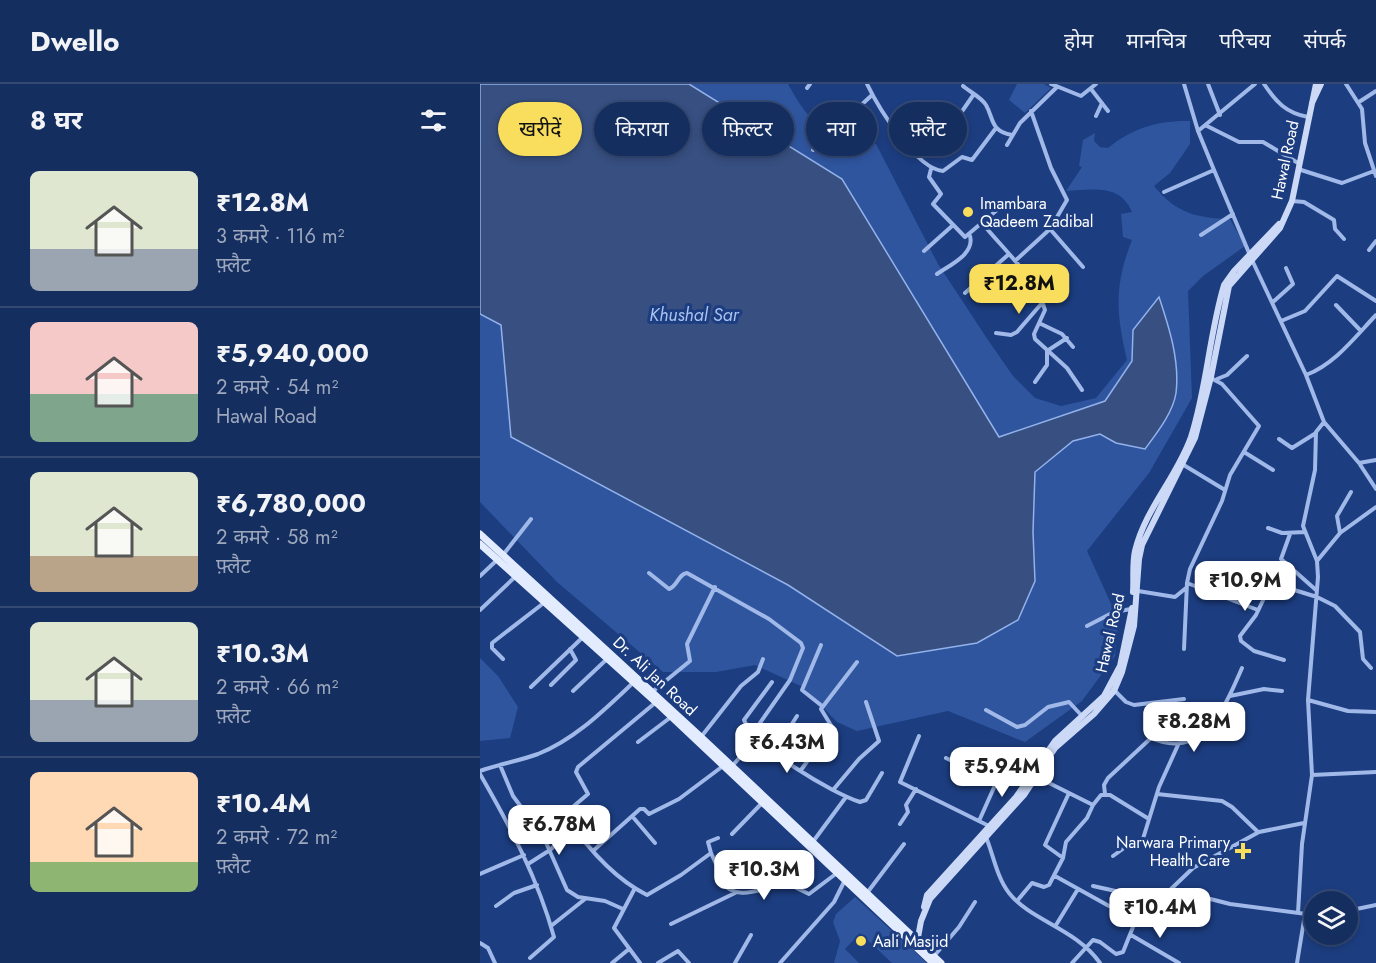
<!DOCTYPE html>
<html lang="hi">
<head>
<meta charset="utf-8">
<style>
  :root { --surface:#152e60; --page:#1e3666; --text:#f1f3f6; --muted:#9da8bd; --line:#344a75; --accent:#f9de5e }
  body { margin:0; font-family:Jost,"Noto Sans Devanagari",sans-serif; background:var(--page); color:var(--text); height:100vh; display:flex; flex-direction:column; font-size:22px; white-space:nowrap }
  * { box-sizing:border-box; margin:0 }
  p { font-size:20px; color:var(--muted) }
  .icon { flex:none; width:33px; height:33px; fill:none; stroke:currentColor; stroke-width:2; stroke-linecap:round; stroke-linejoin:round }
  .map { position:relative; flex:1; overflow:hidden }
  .panel { display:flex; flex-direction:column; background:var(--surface); width:480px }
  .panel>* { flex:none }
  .guide { position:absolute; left:18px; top:18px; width:570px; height:54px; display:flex; gap:12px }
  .tools { position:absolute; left:824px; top:807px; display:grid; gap:12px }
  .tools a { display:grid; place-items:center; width:54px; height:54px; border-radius:50%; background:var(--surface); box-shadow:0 3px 9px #0003,0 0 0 2px var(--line); font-size:30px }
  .price { position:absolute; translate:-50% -51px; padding:0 14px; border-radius:12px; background:#fff; color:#222; font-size:20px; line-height:39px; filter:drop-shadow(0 2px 3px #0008) }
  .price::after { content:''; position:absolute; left:50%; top:36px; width:18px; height:14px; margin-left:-9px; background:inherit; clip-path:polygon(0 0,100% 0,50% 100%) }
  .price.on { background:var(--accent); color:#111 }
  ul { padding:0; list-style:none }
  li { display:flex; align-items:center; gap:18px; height:150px; padding:0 30px }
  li+li { border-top:2px solid var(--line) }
  li span { display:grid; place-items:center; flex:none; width:168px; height:120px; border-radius:9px; color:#555 }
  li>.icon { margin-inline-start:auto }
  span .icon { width:72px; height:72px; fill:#fffc; stroke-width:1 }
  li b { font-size:26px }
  h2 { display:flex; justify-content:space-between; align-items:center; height:72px; padding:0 30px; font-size:26px }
  .tag { padding:0 21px; border-radius:27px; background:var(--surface); box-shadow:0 3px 9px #0003,0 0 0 2px var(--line); font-size:21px; line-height:54px }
  .tag.on { background:var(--accent); color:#111 }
  header { display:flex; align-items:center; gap:36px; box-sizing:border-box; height:84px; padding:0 30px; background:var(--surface); border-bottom:2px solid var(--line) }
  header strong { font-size:28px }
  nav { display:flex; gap:33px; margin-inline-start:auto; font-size:21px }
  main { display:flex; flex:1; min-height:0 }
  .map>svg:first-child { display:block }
</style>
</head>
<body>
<header>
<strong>Dwello</strong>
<nav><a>होम</a><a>मानचित्र</a><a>परिचय</a><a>संपर्क</a></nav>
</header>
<main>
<section class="panel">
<h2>8 घर<svg class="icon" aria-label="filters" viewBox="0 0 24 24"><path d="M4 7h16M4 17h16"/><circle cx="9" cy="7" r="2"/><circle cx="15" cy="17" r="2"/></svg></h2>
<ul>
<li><span style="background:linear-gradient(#dfe7d0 65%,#9aa5b1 0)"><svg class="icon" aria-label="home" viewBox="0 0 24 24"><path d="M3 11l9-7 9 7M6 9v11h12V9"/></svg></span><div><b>₹12.8M</b><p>3 कमरे · 116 m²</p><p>फ़्लैट</p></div></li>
<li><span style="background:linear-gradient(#f6c9c9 60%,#7fa58c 0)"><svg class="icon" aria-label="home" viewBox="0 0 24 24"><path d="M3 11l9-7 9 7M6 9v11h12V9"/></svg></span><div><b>₹5,940,000</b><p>2 कमरे · 54 m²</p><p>Hawal Road</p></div></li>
<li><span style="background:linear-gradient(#dfe7d0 70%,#b9a48a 0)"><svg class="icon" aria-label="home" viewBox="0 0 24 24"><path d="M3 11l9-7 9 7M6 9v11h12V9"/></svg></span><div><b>₹6,780,000</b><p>2 कमरे · 58 m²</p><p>फ़्लैट</p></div></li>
<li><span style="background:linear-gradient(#dfe7d0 65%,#9aa5b1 0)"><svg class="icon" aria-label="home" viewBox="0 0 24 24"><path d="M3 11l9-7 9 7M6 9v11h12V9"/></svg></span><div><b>₹10.3M</b><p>2 कमरे · 66 m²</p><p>फ़्लैट</p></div></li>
<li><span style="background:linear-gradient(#ffd9b3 75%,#8fb573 0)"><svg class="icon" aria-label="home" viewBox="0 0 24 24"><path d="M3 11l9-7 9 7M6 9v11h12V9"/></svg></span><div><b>₹10.4M</b><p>2 कमरे · 72 m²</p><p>फ़्लैट</p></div></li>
</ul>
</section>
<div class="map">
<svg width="896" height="879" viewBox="0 0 896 879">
  <rect width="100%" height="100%" fill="#1c3d80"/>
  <!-- green -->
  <path fill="#2f559f" d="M0 0H308C331 42 347 55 396 60L458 180 508 256 533 292 555 314 581 322 616 314 647 276C636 229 634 202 652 156L643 153 641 130 652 128C640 99 612 106 586 107L602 83 599 82 603 56 615 49 614 57 620 63 628 64C652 44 679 36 710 37V60L690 89 674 102C696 129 716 134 750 135L765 162 723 192 708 207 712 314 669 389 607 467 638 535 635 572 602 617 545 658 468 627 377 647 357 638 323 603 275 581 236 588H183L77 498 0 418Z
    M537 0H564L571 4 545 29 529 16Z
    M0 574 18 592 38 623 30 654 0 657Z
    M375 813 447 879H412L380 849 365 865 379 879H354L360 857 353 838 356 830Z"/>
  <!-- water -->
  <path fill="#374f81" stroke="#93b2eb" stroke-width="1.5" d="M0 0H209L362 95 519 353 625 317 652 277 653 246 679 213C689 243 700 277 696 309 693 329 676 350 665 365L636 359 620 350 593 357 555 388 553 448 555 497 538 536 497 559 417 572 308 501 31 353 21 241 0 230Z"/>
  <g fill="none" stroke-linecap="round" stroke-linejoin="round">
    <!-- street -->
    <path stroke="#a0b9e9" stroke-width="4" d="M387 0C398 23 436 85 463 87L482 73 492 76 516 44
      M571 0 601 12 616 0
      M704 0 718 47 734 86 772 176 826 291 844 338 879 379 896 405
      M728 0 740 31
      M784 0C796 18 806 29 828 33
      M866 0 882 25 885 59 896 92
      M483 2C490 8 501 13 506 21 514 35 510 47 532 51
      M327 4 330 0
      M611 5 628 27
      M879 18 896 7
      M616 32 622 19
      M727 42 759 58H783L818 79
      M718 47 775 0
      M465 52 494 10
      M527 61 540 39 577 3
      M333 66 392 11
      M451 85 449 93 461 110 453 120 485 153 517 126
      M818 85 862 99 894 87
      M684 108 734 86
      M812 117 824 118 854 136 855 145 864 155
      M503 140C523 165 557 195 565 226L554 250 555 255 587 284 602 306
      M570 145 603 183
      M721 151 753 130
      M889 166 896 157
      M444 167 472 142
      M535 177 570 145 587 116 571 84 551 27
      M457 190C470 181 495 170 490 152
      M485 209 529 170
      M508 213 540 184
      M793 218 813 200 806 184
      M856 221 881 247
      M801 237 825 227 857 192 896 217
      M559 239 582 250 593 263
      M516 249 531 251 537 248 562 219
      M826 291C855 280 875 253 896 231
      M737 295 747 291 767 272
      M555 298 567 281V267L587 254
      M799 355 812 364 836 349
      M764 368 793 386
      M879 379 896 376
      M702 380 745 406
      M788 444 802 449 825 448
      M860 449 857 432 871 408
      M810 450 801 475 836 506
      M23 471 51 435
      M837 477 860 449 896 423
      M169 489 189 505C198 502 198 490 207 489L289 535 321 559 323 564 310 596 273 649
      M0 492 17 476
      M707 499 778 526
      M658 507 695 513 706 504
      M0 526 36 492
      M607 542 634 528 651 525
      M341 561 322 606 342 622
      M704 565 707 499 710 485 742 417 750 391 779 342 742 300 729 293
      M23 575 12 564V559L65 518
      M804 576 774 567 761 557 760 552 776 531 787 508 798 501 837 513 855 522 880 548 883 575 891 584
      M292 598 264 636C274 663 352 709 380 718L386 716 402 689
      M71 601 96 576 90 565
      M51 603 103 553
      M633 605 646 618 654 621 704 615
      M93 607 127 575
      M172 608 210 577 207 560 235 503
      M750 612 784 605 802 607
      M828 616 868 627 896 628
      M679 618 671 654C723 677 745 623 762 584
      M175 619 98 683 96 688 108 710 88 727 87 734C107 763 135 795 167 811L201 791 231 769 228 758 238 754
      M506 626 537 643 545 641 568 623 589 618 603 633
      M439 652 420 698 511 743
      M221 653 261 602 278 588 283 575
      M158 658 191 633
      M294 668 317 632
      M466 674 516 699
      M20 681 33 712 64 754 87 806 98 813 125 817 143 825
      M253 681 277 654
      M482 682 487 669
      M321 686 352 643 341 625 377 578
      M0 687C19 680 39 677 58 670 96 655 126 624 155 597
      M497 689 501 680
      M0 690C30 742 58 795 74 853L50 874
      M832 691 896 688
      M557 693 613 721 621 711H630L669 735
      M353 706 379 675 399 657 386 618
      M625 710 624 701 628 694 671 654
      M677 710 742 717 752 723 778 748
      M152 732 175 759
      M499 737 516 699 520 684
      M420 740 428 728 426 721 436 705
      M252 750 282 719
      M506 753C513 770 517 794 529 809 551 837 595 844 620 879
      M332 759 366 713
      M114 766 160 725H164L169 730 199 715 243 682
      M231 769 237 782 238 796C260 820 279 804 306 799L329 810 357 789
      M633 772 644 764 662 758 679 703 698 661
      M583 774 565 761 589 709
      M48 780 70 766 94 743
      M0 790 44 771
      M575 792 629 822
      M613 802 649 810 667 821
      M155 804 134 844 160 879
      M691 805 750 820 834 831
      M387 809 424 760
      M677 815 706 835
      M537 817 552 799 564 803 569 801 583 774 586 758 607 734 613 721
      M16 822 34 809 57 801
      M867 827 896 821
      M818 829 822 760 832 691 828 616 838 493 837 477 823 442 835 386 836 348 844 338
      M191 840 255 809
      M576 841 598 805
      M71 842 105 815
      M651 851 699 879
      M0 859 8 864 15 879
      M454 872 479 843 495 818
      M132 879 149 865
      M178 879 198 867 209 879
      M255 879 271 851
      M300 879 354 818 365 796
      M592 879 613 856 620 858 636 870 643 868 659 828 691 805 713 784 779 748 824 739
      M817 879 825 830"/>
    <!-- secondary -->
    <path stroke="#cbd9f7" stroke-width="6" d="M832 19 841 0
      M653 508C654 495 652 481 655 467 665 425 697 393 711 353 727 303 729 251 744 201L754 187 799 140
      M444 823 447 811 536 713 575 657 624 612 640 582 652 524
      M437 859 441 837 450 815 544 711 575 664 614 630 634 607 642 588 654 542 659 475 662 461 715 354 731 293 749 202 800 144 812 117 836 0"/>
    <!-- primary -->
    <path stroke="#e3ebfe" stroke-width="7" d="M0 450 221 653 461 879
      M0 460 180 622 453 879"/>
  </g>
  <!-- markers -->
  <g fill="#f9de5e" stroke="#1c3d80" stroke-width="2">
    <circle cx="488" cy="128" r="6"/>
    <path d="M760 758h6v6h6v6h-6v6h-6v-6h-6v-6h6z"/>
    <circle cx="381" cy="857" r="6"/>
  </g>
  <g text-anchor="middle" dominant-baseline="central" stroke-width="6" stroke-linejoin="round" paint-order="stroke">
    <!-- street labels -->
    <g font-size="16" fill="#fff" stroke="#1c3d80">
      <text transform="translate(805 76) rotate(-78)">Hawal Road</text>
      <text transform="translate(630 549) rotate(-77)">Hawal Road</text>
      <text transform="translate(175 592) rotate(43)">Dr. Ali Jan Road</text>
    </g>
    <!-- poi labels -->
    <g font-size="16" fill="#fff" stroke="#1c3d80" text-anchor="start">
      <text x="500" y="119">Imambara<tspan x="500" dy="18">Qadeem Zadibal</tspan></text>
      <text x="750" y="758" text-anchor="end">Narwara Primary<tspan x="750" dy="18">Health Care</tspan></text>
      <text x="393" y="857">Aali Masjid</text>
    </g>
    <!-- water labels -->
    <g font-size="18" font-style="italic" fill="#abc3f1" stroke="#1c3d80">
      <text x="214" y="231">Khushal Sar</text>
    </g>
  </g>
</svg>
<div class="tools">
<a><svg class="icon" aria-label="layers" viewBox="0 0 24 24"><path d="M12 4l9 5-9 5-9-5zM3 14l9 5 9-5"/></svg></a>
</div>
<b class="price on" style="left:539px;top:231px">₹12.8M</b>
<b class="price" style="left:765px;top:528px">₹10.9M</b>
<b class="price" style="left:714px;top:669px">₹8.28M</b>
<b class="price" style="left:307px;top:690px">₹6.43M</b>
<b class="price" style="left:522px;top:714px">₹5.94M</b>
<b class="price" style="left:79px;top:772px">₹6.78M</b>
<b class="price" style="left:284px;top:817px">₹10.3M</b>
<b class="price" style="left:680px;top:855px">₹10.4M</b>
<div class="guide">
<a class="tag on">खरीदें</a>
<a class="tag">किराया</a>
<a class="tag">फ़िल्टर</a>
<a class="tag">नया</a>
<a class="tag">फ़्लैट</a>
</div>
</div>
</main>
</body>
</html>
